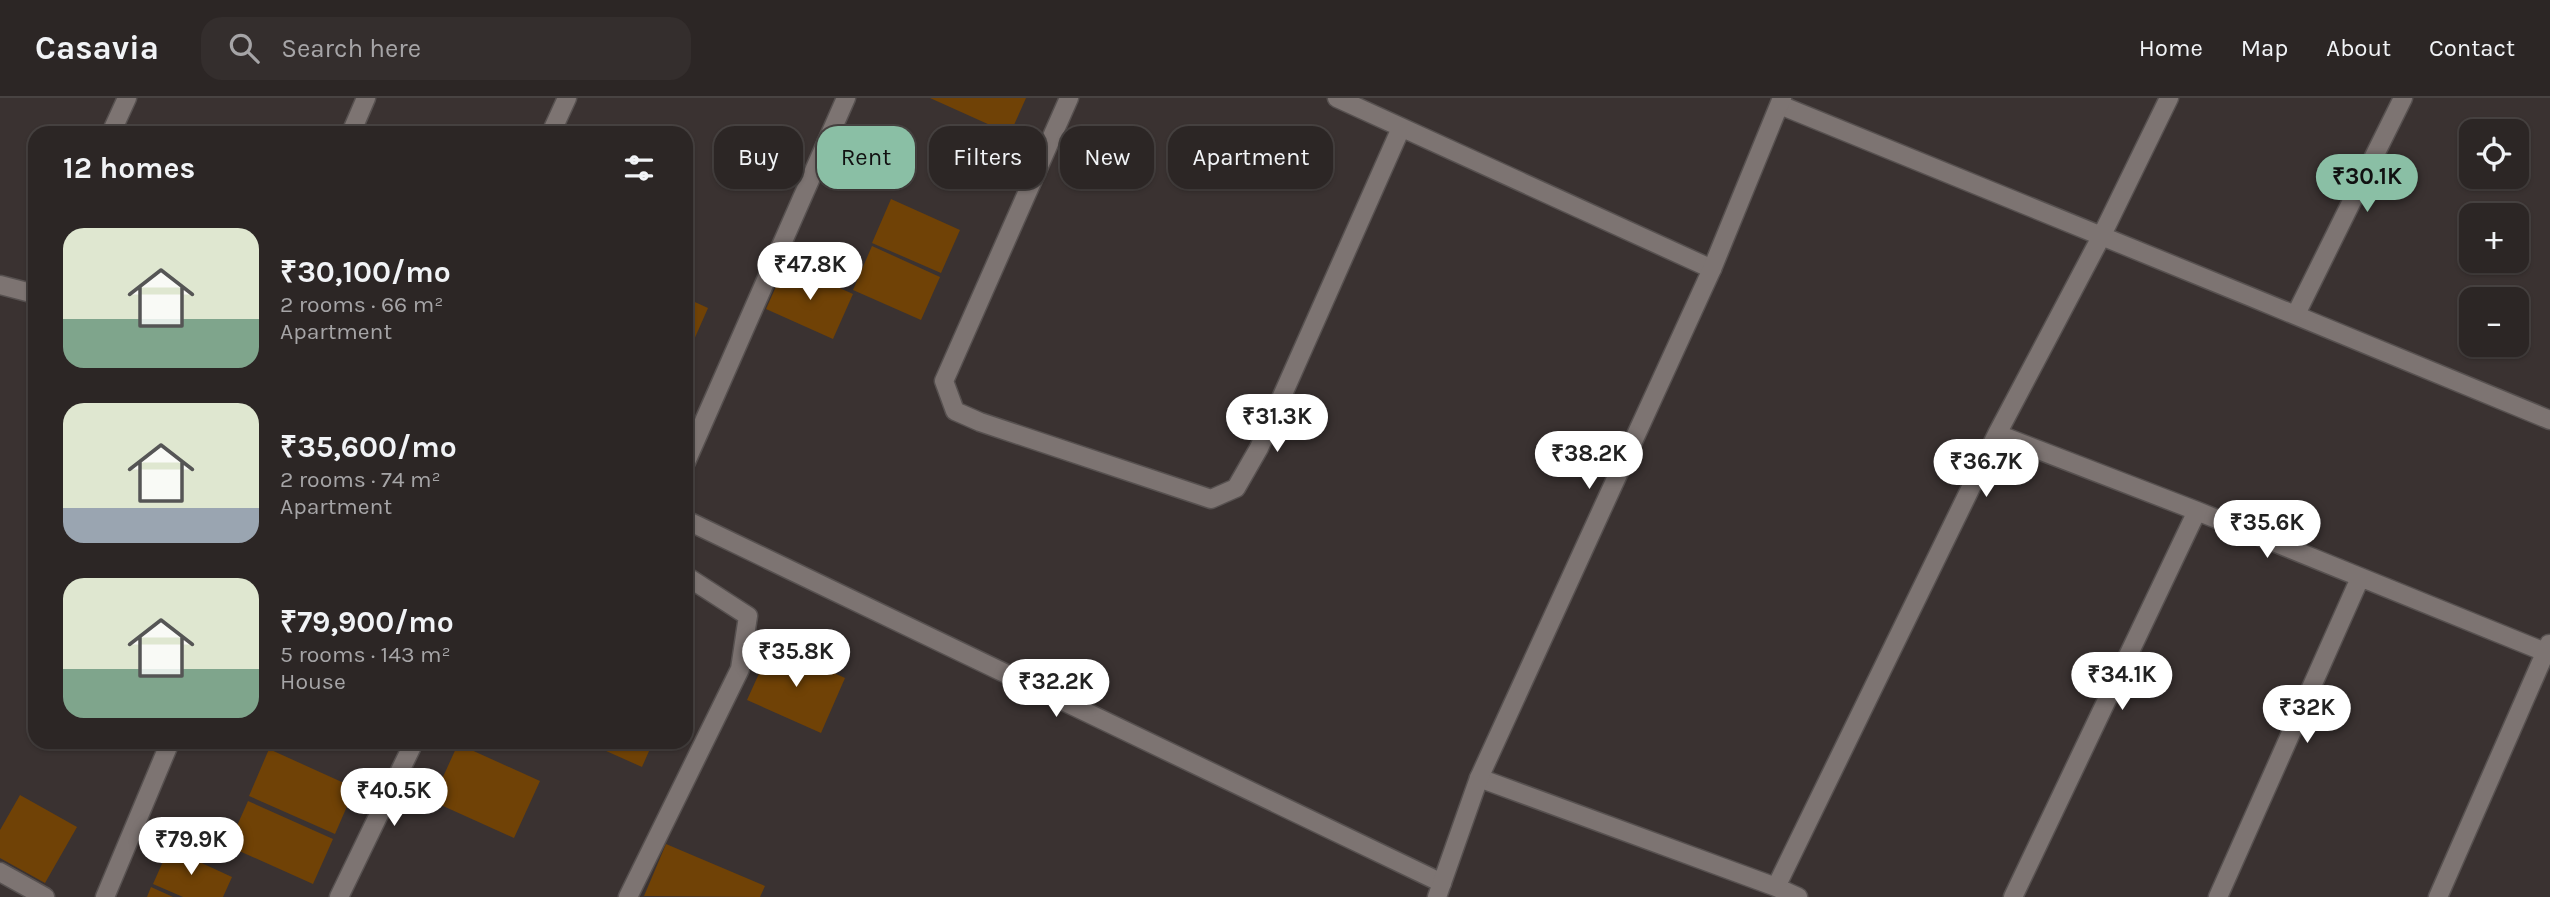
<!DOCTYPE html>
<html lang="en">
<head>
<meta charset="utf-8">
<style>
  :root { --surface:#2c2625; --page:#342e2d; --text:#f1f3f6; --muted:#a6a5a7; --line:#484342; --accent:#8abfa5 }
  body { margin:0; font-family:Karla,sans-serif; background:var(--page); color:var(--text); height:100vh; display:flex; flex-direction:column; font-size:26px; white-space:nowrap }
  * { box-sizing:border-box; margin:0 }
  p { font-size:23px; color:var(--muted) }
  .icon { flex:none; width:38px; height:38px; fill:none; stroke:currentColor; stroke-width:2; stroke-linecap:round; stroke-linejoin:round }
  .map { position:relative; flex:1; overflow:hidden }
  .side { position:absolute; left:28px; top:28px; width:665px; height:623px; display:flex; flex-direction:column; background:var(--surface); border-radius:21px; box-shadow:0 2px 5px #0004,0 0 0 2px var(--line) }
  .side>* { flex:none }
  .guide { position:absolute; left:714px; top:28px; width:665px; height:63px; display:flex; gap:14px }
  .buttons { position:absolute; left:2459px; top:21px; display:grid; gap:14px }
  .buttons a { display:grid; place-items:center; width:70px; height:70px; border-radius:14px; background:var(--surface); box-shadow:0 2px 5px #0004,0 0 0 2px var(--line); font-size:35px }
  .price { position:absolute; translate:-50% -60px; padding:0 16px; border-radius:24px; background:#fff; color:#222; font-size:23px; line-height:46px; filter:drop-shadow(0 2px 4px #0008) }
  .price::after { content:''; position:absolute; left:50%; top:42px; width:21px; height:16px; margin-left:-10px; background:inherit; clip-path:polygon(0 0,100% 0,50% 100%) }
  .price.on { background:var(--accent); color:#111 }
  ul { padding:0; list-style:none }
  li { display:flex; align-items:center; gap:21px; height:175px; padding:0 35px }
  li span { display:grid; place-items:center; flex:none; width:196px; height:140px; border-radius:21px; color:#555 }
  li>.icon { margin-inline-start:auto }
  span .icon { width:84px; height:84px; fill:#fffc; stroke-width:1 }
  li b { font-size:30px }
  h2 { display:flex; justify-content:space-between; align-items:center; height:84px; padding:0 35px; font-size:30px }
  .chip { padding:0 24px; border-radius:21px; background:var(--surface); box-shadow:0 2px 5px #0004,0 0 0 2px var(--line); font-size:24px; line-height:63px }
  .chip.on { background:var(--accent); color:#111 }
  header { display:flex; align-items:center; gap:42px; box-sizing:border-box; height:98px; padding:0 35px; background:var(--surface); border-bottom:2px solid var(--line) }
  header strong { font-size:33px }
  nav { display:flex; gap:38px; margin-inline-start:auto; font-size:24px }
  .search { width:490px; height:63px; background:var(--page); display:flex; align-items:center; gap:18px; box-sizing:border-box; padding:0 24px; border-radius:21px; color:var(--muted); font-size:26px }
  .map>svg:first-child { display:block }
</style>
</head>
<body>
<header>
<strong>Casavia</strong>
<div class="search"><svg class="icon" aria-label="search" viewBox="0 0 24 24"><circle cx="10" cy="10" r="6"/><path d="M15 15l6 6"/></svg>Search here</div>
<nav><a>Home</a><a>Map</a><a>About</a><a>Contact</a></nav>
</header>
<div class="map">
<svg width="2550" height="799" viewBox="0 0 2550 799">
  <rect width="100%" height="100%" fill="#3a3231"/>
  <!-- building -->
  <path fill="#704206" d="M930 0H1026L1010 36Z
    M891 101 960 132 941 175 872 145Z
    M872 148 940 179 921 222 853 192Z
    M786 166 853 196 833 241 766 211Z
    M686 200 708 210 686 260Z
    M772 547 845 580 821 635 747 602Z
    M586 644H653L642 669Z
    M458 646 540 683 514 740 432 703Z
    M269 651 355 690 335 736 249 698Z
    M20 697 77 729 45 785 0 760V732Z
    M248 703 333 741 313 786 228 748Z
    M666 746 765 788 760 799 644 798Z
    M169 750 232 779 223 799H183L153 786Z
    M151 789 173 799H147Z"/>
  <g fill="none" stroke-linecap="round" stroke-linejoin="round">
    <defs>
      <path id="minor" d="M1069 0 944 283 955 313 980 324 1211 401 1236 390 1259 350 1401 30
        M1337 0 1712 171
        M1780 7C2037 113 2294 215 2550 322
        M111 35 127 0
        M351 35 366 0
        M551 35 567 0
        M0 187 35 196
        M2296 216 2403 0
        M1997 336 2197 413 2550 556
        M686 364 846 0
        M686 422 1442 785
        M1479 680 1776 789 1798 799
        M0 774 45 799
        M1776 789 1997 336 2101 139 2169 0
        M105 799 170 644
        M339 799 414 644
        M628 799 740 571 748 518 686 478
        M2013 799 2197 413
        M2218 799 2360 480
        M2438 799 2549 546"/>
      <path id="tertiary" d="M1437 799 1479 680 1712 171 1782 0"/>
    </defs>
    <!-- minor casing -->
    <use href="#minor" stroke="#575150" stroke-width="21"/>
    <!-- tertiary casing -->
    <use href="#tertiary" stroke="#575150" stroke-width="21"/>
    <!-- minor -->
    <use href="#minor" stroke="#7d7472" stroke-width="18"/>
    <!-- tertiary -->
    <use href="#tertiary" stroke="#7d7472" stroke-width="18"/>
  </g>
</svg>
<div class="buttons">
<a><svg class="icon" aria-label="locate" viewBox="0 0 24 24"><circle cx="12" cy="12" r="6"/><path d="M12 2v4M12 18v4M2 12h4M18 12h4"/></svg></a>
<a>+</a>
<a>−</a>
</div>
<b class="price on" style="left:2367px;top:116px">₹30.1K</b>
<b class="price" style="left:810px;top:204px">₹47.8K</b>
<b class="price" style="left:1277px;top:356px">₹31.3K</b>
<b class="price" style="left:1589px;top:393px">₹38.2K</b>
<b class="price" style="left:1986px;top:401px">₹36.7K</b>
<b class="price" style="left:2267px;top:462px">₹35.6K</b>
<b class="price" style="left:796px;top:591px">₹35.8K</b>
<b class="price" style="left:2122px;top:614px">₹34.1K</b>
<b class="price" style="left:1056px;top:621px">₹32.2K</b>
<b class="price" style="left:2307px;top:647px">₹32K</b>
<b class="price" style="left:394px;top:730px">₹40.5K</b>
<b class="price" style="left:191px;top:779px">₹79.9K</b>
<div class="guide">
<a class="chip">Buy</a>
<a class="chip on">Rent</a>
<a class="chip">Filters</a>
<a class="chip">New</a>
<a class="chip">Apartment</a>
</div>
<section class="side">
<h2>12 homes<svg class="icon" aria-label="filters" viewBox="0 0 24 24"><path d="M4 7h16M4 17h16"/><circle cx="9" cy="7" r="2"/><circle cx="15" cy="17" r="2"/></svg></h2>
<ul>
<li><span style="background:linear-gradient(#dfe7d0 65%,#7fa58c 0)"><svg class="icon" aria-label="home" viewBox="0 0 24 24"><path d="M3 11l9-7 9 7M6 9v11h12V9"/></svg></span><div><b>₹30,100/mo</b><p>2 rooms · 66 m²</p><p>Apartment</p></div></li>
<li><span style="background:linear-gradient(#dfe7d0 75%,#9aa5b1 0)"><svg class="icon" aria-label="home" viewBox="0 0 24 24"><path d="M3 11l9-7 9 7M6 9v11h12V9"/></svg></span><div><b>₹35,600/mo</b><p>2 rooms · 74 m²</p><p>Apartment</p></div></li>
<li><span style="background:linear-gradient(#dfe7d0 65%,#7fa58c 0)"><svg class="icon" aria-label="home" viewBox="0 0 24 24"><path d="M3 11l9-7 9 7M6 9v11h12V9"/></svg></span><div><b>₹79,900/mo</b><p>5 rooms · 143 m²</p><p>House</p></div></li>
</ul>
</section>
</div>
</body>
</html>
